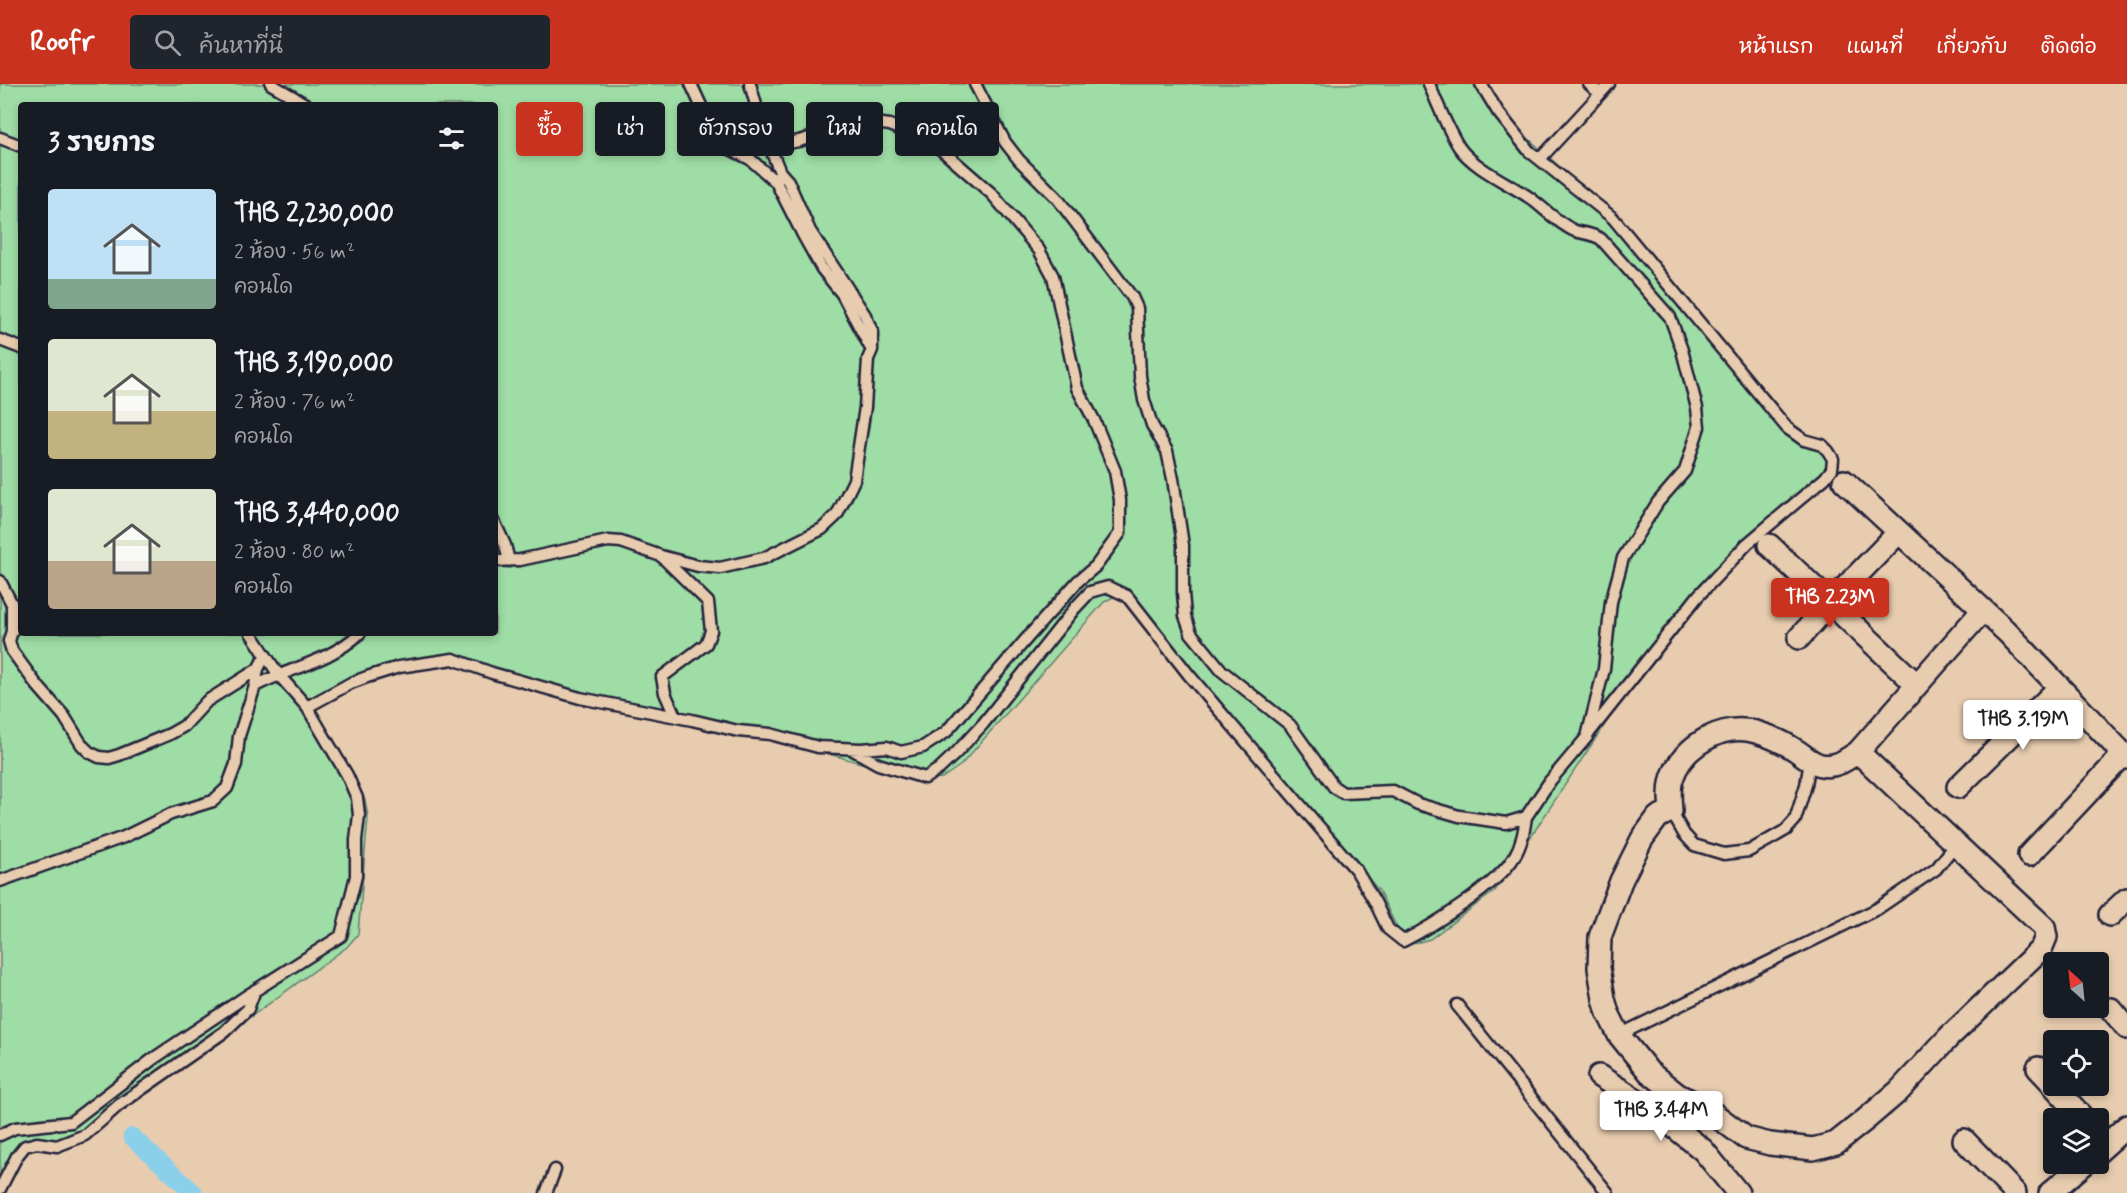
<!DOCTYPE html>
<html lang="th">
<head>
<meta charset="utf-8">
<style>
  :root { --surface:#171b24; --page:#20242c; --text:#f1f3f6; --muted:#9ea1a6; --accent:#c8321e }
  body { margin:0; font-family:Mynerve,"Playpen Sans Thai",sans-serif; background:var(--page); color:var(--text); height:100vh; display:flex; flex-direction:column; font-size:22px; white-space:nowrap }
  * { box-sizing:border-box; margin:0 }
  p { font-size:20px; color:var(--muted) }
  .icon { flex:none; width:33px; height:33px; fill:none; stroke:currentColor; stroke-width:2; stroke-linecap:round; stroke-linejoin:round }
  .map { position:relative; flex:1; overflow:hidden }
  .details { position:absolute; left:18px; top:18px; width:480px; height:534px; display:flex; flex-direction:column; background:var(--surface); border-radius:6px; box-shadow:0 3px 9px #0003 }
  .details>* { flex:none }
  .guide { position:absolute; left:516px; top:18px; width:570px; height:54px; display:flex; gap:12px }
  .needle { width:39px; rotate:333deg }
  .buttons { position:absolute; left:2043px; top:868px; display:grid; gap:12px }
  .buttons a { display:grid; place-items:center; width:66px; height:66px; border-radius:6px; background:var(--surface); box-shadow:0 3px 9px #0003; font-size:30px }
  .price { position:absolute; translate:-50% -51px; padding:0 14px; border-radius:6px; background:#fff; color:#222; font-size:20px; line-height:39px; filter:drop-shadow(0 2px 3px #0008) }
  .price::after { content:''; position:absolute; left:50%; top:36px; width:18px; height:14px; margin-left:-9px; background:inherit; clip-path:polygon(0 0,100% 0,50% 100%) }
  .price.active { background:var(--accent); color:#fff }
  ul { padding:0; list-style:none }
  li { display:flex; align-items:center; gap:18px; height:150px; padding:0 30px }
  li span { display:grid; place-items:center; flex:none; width:168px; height:120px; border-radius:6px; color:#555 }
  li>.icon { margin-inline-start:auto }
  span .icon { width:72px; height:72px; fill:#fffc; stroke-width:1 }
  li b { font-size:26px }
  h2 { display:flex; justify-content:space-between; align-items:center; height:72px; padding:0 30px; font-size:26px }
  .chip { padding:0 21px; border-radius:6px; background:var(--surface); box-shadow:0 3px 9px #0003; font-size:21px; line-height:54px }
  .chip.active { background:var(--accent); color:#fff }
  header { display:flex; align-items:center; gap:36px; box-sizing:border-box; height:84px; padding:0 30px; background:var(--accent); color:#fff }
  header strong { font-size:28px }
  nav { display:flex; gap:33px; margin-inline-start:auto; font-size:21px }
  .search { width:420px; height:54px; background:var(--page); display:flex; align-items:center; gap:15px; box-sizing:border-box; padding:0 21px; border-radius:6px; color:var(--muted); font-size:22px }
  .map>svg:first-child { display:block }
</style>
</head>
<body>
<header>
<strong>Roofr</strong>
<div class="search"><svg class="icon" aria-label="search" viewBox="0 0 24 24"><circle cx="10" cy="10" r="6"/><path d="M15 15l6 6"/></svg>ค้นหาที่นี่</div>
<nav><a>หน้าแรก</a><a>แผนที่</a><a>เกี่ยวกับ</a><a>ติดต่อ</a></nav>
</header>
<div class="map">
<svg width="2127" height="1109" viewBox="0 0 2127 1109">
  <rect width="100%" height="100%" fill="#e8ccaf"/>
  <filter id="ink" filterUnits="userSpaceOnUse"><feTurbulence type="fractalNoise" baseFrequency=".0167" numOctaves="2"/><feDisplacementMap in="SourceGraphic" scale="12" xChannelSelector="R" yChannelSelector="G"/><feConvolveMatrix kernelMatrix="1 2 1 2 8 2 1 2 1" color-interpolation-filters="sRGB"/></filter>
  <g filter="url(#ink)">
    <!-- green -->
    <path fill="#9edda5" stroke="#608070" stroke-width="1.5" fill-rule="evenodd" d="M0 0H1485L1514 41 1604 124 1785 341 1820 361 1828 375 1822 392 1714 492 1619 619 1495 807 1430 855 1412 860 1400 850 1379 807 1131 518 1115 512 1104 518 961 681 942 694 921 696 783 657 545 610 479 582H418L370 595 313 626 365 716 368 733 358 850 347 863 111 1034 82 1050 20 1068 0 1109ZM21 21H495V549H21Z"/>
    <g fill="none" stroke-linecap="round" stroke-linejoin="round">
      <!-- canal -->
      <path stroke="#8ad0eb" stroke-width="18" d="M132 1053 194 1109"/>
      <defs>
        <path id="service" d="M271 0 307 21
          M691 0 716 54 726 63 750 75 776 98
          M750 0 758 28 772 62
          M975 0 1005 58 1019 76 1057 114 1132 213 1137 224 1140 292 1144 316 1152 341 1167 367 1173 395 1183 461V509L1185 532 1191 549 1222 587 1290 641 1334 703 1343 709 1393 707 1418 720 1459 732 1506 739 1526 733 1550 697 1587 653 1604 585 1611 518 1623 474 1658 418 1685 387 1699 343 1697 324 1682 266 1670 233 1601 155C1591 149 1585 150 1575 147 1559 140 1545 125 1530 114 1510 100 1473 84 1459 63 1447 44 1438 21 1429 0
          M1481 0 1498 28 1529 67 1613 134 1787 344 1804 356 1822 361 1828 367 1833 375 1832 385 1825 394 1747 460 1698 512 1590 648
          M1589 0 1600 10 1609 0
          M0 54 21 62
          M1540 75 1600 10
          M780 88 776 98 803 151 822 185 842 210 870 263
          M0 256 21 264
          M495 439 505 461 509 477
          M661 472 708 518 711 547 706 560 662 593 665 609 675 632
          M0 497 12 520V547L9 557 12 567 36 600 64 632 82 661 89 668 99 673 109 674 119 671 170 650 184 642 207 617 258 585 265 572
          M251 549 278 590 307 623
          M255 602C290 584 331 577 360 549
          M853 666 878 680 925 694 939 685 956 669 983 640 1075 524 1090 508 1108 503 1127 512 1189 591 1356 786 1375 818 1388 845 1403 857C1431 843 1499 800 1514 773 1522 760 1524 747 1526 733
          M1671 727 1684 750 1694 761 1724 770 1749 767 1786 746 1795 736 1806 701 1810 677
          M0 797 124 753 171 730 213 717 227 704 236 680 239 652 255 602 258 585
          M1457 921 1608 1109
          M1619 951 1877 825 1936 785 1956 760
          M0 1051 15 1044 71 1038 153 975 248 911 341 852 356 792V756L359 731 357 714 347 691 307 623 351 599 367 593 399 583 453 575 492 589 580 614 692 636 738 647 770 650 818 663 861 665 887 663 901 668 923 663 946 648 1028 553 1078 497 1096 482 1120 449V416L1115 387 1094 336 1077 304 1053 192 1039 166 992 110 937 62 890 41 874 39 852 41 799 57 772 62 773 71 780 88 788 97 810 147 865 231 872 247V266L868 275 865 323 854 396 837 431 822 445 764 474 720 484 698 482 661 472 621 458 608 457 520 476 495 477
          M0 1105 17 1072 25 1062 37 1059 57 1062 85 1051 119 1021 224 948 248 925 255 906
          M546 1109 555 1086"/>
        <path id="minor" d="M1844 397 2008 549 2127 674
          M1769 461 1917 601
          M1799 554 1830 519 1899 448
          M1858 668 2044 843 2046 853 2041 865 1949 953 1899 1007 1865 1036 1836 1059 1813 1065 1770 1060 1746 1054 1706 1024 1678 1011 1649 988 1619 951 1608 929 1604 915 1599 884 1600 853 1621 797 1642 755 1658 733 1671 727C1670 716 1669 705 1672 695 1682 662 1723 638 1756 648 1770 652 1785 659 1797 667 1805 672 1811 679 1821 681 1836 684 1846 676 1858 668L1983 526
          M1958 703 2060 603
          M2029 771 2124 670
          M2110 831 2127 815
          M2111 925 2127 944
          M2038 984 2054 1001
          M1599 992 1657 1029 1703 1066 1738 1109
          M2054 1002 2084 1035
          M1964 1056 2015 1109
          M2098 1068 2127 1042
          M2050 1109 2084 1080"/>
      </defs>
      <!-- service casing -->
      <use href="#service" stroke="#22223b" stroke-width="15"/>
      <!-- minor casing -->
      <use href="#minor" stroke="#22223b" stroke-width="26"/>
      <!-- service -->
      <use href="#service" stroke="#e8ccaf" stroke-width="10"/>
      <!-- minor -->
      <use href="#minor" stroke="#e8ccaf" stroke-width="21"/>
    </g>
  </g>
</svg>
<div class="buttons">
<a><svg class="needle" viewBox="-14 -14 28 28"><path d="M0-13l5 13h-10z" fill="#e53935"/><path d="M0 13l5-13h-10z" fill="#9ea1a6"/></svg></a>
<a><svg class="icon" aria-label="locate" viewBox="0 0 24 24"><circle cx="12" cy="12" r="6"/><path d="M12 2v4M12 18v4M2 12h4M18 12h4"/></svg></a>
<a><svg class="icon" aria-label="layers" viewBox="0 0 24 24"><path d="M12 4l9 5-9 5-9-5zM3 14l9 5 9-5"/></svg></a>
</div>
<b class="price active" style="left:1830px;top:545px">THB 2.23M</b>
<b class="price" style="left:2023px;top:667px">THB 3.19M</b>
<b class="price" style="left:1661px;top:1058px">THB 3.44M</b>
<div class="guide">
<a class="chip active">ซื้อ</a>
<a class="chip">เช่า</a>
<a class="chip">ตัวกรอง</a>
<a class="chip">ใหม่</a>
<a class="chip">คอนโด</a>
</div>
<section class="details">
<h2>3 รายการ<svg class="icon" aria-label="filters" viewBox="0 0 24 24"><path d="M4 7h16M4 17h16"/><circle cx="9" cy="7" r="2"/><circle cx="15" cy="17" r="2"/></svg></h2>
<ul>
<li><span style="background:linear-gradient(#bfe0f5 75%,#7fa58c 0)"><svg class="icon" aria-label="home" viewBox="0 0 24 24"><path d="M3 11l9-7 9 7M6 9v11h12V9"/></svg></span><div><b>THB 2,230,000</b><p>2 ห้อง · 56 m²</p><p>คอนโด</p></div></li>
<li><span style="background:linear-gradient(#dfe7d0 60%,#c2b280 0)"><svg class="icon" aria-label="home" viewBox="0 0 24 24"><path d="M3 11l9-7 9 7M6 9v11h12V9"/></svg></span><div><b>THB 3,190,000</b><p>2 ห้อง · 76 m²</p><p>คอนโด</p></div></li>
<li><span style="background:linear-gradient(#dfe7d0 60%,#b9a48a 0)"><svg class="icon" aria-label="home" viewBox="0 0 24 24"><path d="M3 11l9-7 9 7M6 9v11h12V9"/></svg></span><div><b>THB 3,440,000</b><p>2 ห้อง · 80 m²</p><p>คอนโด</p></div></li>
</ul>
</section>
</div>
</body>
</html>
